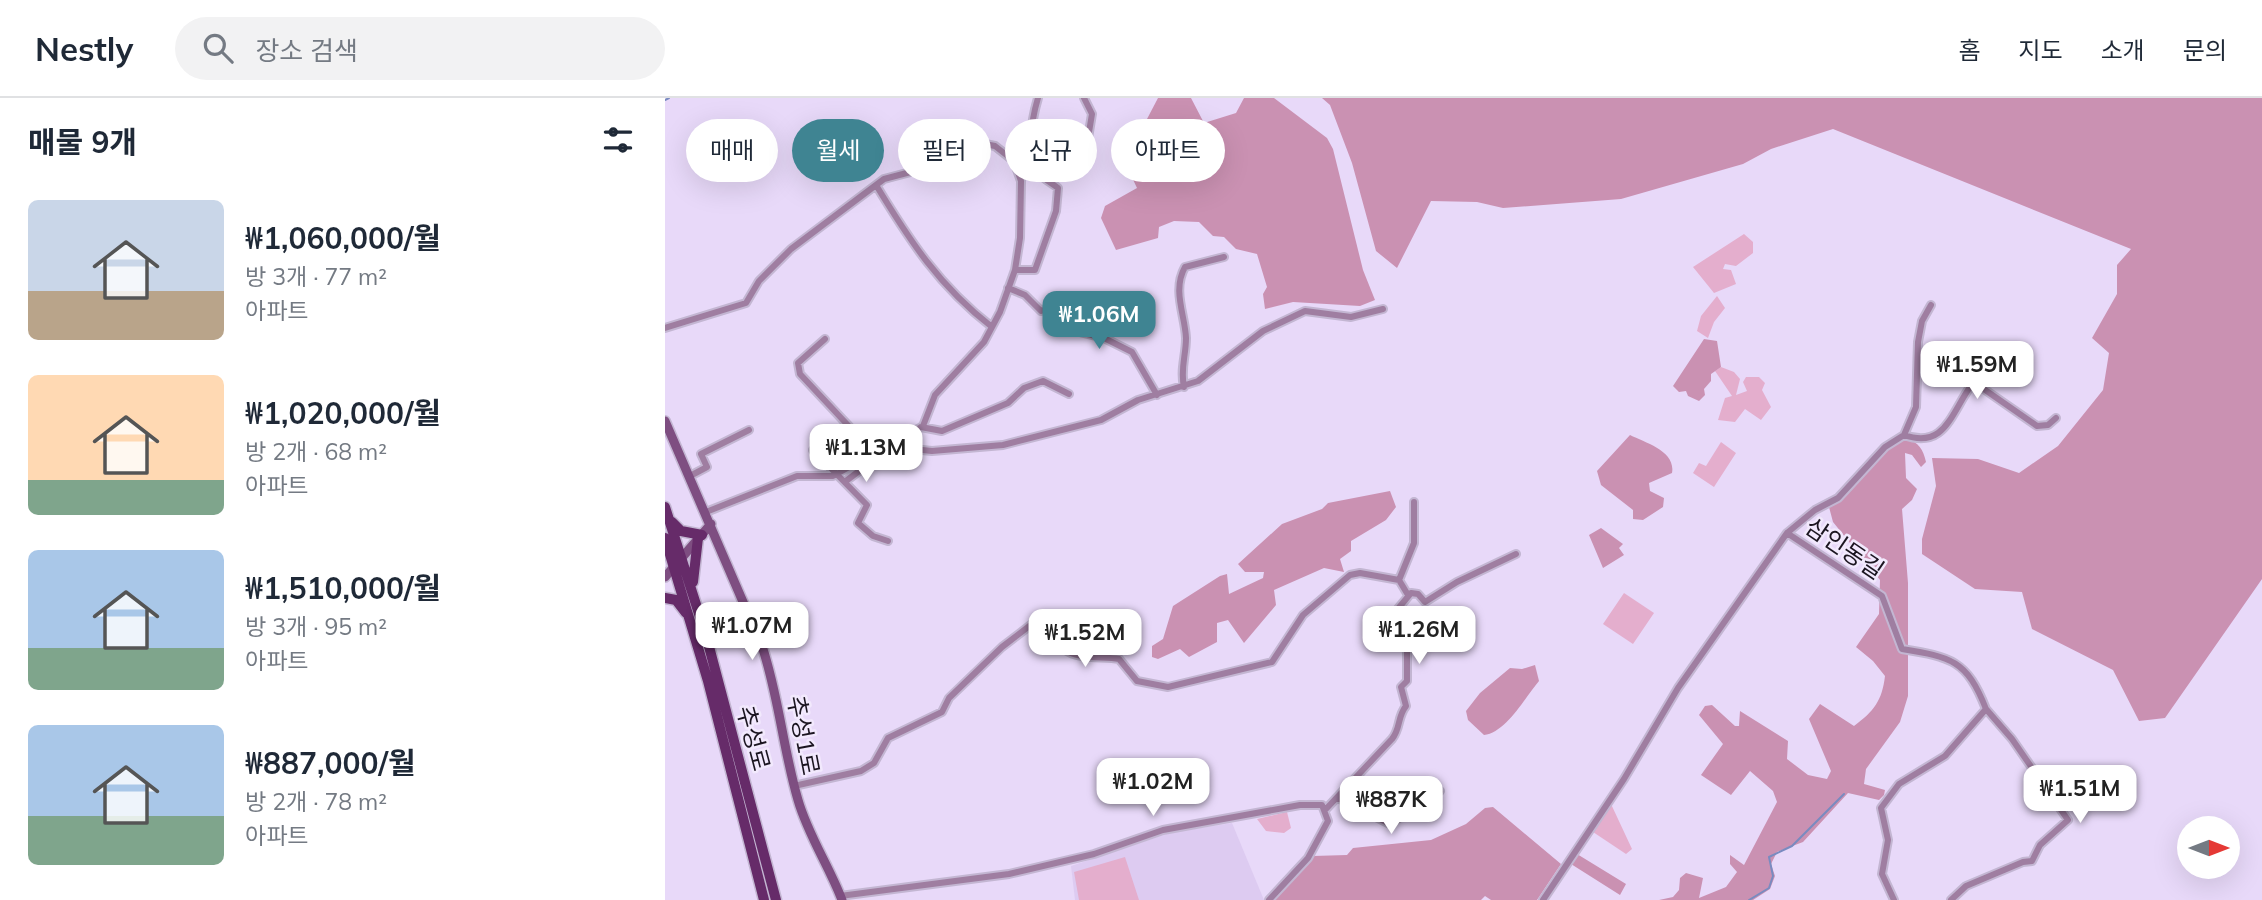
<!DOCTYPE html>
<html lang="ko">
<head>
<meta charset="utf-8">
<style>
  :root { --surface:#fff; --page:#f2f2f3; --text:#1f2937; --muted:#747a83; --line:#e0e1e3; --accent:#3f8492 }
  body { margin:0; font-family:Mulish,"Noto Sans KR",sans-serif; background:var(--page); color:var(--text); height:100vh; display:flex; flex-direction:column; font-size:26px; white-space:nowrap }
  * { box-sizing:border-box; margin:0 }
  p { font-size:23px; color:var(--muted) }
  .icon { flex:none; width:38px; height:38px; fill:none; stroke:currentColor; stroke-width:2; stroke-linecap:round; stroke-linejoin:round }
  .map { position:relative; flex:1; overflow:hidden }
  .details { display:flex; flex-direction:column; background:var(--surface); width:665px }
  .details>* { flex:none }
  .hud { position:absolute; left:21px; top:21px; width:665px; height:63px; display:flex; gap:14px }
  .needle { width:46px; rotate:90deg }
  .controls { position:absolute; left:1512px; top:718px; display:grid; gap:14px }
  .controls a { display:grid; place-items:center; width:63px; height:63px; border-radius:50%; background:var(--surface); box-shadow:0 7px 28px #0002; font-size:35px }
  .price { position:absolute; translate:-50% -60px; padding:0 16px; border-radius:14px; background:#fff; color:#222; font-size:23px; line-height:46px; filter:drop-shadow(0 2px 4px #0008) }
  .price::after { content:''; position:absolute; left:50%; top:42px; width:21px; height:16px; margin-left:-10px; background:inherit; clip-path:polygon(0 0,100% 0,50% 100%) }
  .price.selected { background:var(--accent); color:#fff }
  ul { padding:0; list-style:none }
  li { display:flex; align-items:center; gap:21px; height:175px; padding:0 28px }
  li span { display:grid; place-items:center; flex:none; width:196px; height:140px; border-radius:10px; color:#555 }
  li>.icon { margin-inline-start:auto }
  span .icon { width:84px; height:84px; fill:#fffc; stroke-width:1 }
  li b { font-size:30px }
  h2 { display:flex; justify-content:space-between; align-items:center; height:84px; padding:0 28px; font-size:30px }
  .pill { padding:0 24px; border-radius:32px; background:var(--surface); box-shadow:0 7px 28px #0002; font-size:24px; line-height:63px }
  .pill.selected { background:var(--accent); color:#fff }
  header { display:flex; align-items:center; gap:42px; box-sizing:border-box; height:98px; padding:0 35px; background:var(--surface); border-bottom:2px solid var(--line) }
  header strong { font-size:33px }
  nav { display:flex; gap:38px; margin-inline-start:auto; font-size:24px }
  .search { width:490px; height:63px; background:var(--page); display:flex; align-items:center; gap:18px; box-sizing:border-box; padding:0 24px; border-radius:38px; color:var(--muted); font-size:26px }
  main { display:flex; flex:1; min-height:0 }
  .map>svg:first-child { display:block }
</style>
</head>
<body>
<header>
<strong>Nestly</strong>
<div class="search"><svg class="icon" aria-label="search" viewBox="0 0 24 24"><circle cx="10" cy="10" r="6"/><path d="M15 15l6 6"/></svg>장소 검색</div>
<nav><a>홈</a><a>지도</a><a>소개</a><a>문의</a></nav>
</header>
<main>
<section class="details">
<h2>매물 9개<svg class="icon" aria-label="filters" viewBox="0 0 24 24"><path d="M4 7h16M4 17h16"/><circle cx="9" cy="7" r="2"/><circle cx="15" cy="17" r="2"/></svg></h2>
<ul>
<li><span style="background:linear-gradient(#c9d6e8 65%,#b9a48a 0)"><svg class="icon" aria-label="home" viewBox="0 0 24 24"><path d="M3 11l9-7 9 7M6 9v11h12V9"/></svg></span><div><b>₩1,060,000/월</b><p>방 3개 · 77 m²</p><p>아파트</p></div></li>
<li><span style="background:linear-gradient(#ffd9b3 75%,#7fa58c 0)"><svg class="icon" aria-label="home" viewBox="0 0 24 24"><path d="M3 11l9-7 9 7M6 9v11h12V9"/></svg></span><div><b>₩1,020,000/월</b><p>방 2개 · 68 m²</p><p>아파트</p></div></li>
<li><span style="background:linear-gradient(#a9c7e8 70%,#7fa58c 0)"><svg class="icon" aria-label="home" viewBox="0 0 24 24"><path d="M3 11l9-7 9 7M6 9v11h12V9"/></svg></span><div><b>₩1,510,000/월</b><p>방 3개 · 95 m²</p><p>아파트</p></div></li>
<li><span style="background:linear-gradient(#a9c7e8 65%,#7fa58c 0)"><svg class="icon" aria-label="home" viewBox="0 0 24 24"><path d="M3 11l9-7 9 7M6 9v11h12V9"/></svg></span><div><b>₩887,000/월</b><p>방 2개 · 78 m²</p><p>아파트</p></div></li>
</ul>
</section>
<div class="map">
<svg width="1597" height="802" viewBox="0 0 1597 802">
  <rect width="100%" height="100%" fill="#e8d9f9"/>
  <!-- built -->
  <path fill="#ddcbf1" d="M567 725 599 802H410L406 768 505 735Z"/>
  <!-- green -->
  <path fill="#e4aecd" d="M1079 136 1088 144V155L1071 168 1060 166 1058 171 1066 172 1071 186 1049 195 1028 169Z
    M1052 198 1060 210 1049 224 1043 240 1032 233 1036 218Z
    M1056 269 1069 274 1075 281 1071 297 1082 293 1078 284 1081 279H1094L1100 285 1097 292 1106 309 1096 322 1080 311 1070 324 1053 322 1060 300 1067 298 1050 273Z
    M1056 344 1071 355 1049 389 1028 375 1034 365 1041 368Z
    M959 495 989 515 968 546 938 526Z
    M946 706 967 751 961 756 928 734Z
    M622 714 626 730 619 735 601 733 592 721Z
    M460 759 474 802H414L409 774Z"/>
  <!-- forest -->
  <path fill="#ca91b2" d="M493 0H526L539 25 571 15 579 0H609L662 40 668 51 698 172 710 202 695 208 628 204 600 211 598 196 602 189 592 156 571 151 559 139 548 138 534 124 509 123 494 129 493 140 451 152 436 120 440 108 472 90 463 71 462 60 466 46 487 43 482 21Z
    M657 0H1597V481L1500 620 1474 623 1448 572 1367 531 1357 494 1310 491 1257 456V441L1271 388 1267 360 1313 361 1354 375 1393 348 1438 292 1444 255 1427 240 1452 196V167L1466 151 1168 31 1106 51 1078 66 956 101 838 110 812 104 766 103 732 170 711 153 687 65 665 7Z
    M1039 241 1052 243 1056 269 1046 276V283L1039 291 1040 297 1034 303 1023 298 1021 293 1014 294 1008 288Z
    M965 337C981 345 1011 353 1007 375L984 385 985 393 999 400 998 409 978 422 968 421V412L936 387 932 373Z
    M1241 340C1254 345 1258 351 1261 364L1256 369 1247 357 1240 355 1241 380 1252 391 1247 402 1237 411 1243 485V598L1235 624 1201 671 1199 686 1220 692 1219 697 1214 702 1183 695 1138 744 1112 754 1106 766 1110 778 1105 791 1088 802H994L1008 799 1014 792 1015 780 1021 775 1038 780 1034 800 1061 789 1072 774 1065 766V757L1079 767 1112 704 1108 693 1085 673 1066 697 1036 677 1058 646 1034 617 1040 608 1047 607 1070 628H1074L1075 613 1123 643 1122 661 1143 677 1162 681 1166 673 1144 621 1155 606 1189 628C1209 613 1217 603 1220 578L1208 563 1191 549 1214 516 1215 482 1168 424 1164 409 1222 352Z
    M725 393 731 409 721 422 686 443V453L675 461 679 474 659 470 609 492 611 507 579 545 563 522 552 525V544L524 559 515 551 493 561 487 559V548L498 541 508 508 555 478 562 476 564 496 598 480 599 474H580L573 466 617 426 657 411 663 405Z
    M936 430 958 446 954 450 959 457 938 470 924 437Z
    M870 567 874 583C861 598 841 635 819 637L803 622 801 613 815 595 845 570 857 571Z
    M828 709 896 766 872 802H826L820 798 816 802H606L648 758 682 757 688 750 766 742 801 726 820 710Z
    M912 756 961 786 955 797 906 766Z"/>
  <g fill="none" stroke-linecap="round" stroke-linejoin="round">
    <!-- stream -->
    <path stroke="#798bc0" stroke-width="2" d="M0 2 4 0
      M1084 802 1104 790 1108 778 1104 759 1127 748 1179 696"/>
    <defs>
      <path id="street" d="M352 69C374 58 398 63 421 52L427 16 419 0
        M211 87C245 143 274 188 327 229
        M350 172H370L391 113 393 90C387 85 380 82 375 76 360 59 367 20 373 0
        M343 190 360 197 376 213 420 199
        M392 208 406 232 439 240 467 254 492 297
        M0 230 81 205 94 183 126 151 219 81 257 71 310 44 330 48 349 63 356 83 355 140 350 172 335 214 319 244 270 297 258 328 168 378H132L41 414
        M160 241 133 265 135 276 208 354
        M519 289C515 271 521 258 521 240 520 217 507 192 520 169L559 159
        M256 329 277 333 343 305 359 290 378 283 404 296
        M1239 337C1279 351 1285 318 1305 289L1313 287 1372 328 1383 327 1391 320
        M148 352 202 407 193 425 208 438 223 443
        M25 378 42 369 36 356 84 332
        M181 383 198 370 238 350 267 353 338 347 436 322 473 302 533 283 598 233 640 213 686 219 718 211
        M743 497 734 482 749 445V404
        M129 688 196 673 209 665 223 640 277 614 284 600 337 549 376 519C388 527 390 541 399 551 412 562 438 558 454 561L472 583 503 589 607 564 638 517 685 477 695 475 734 482
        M673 700 723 725C745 717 755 703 775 693
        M661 711 727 641C736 630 732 619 741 608L736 589 742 583V553L722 524 746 495 753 496 760 504 792 484 851 456
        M175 798 344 776 429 756 498 732 635 707H657L663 723 643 760 604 802
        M878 802 959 681 1013 590 1122 435
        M1229 802 1217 776 1223 742 1216 710 1234 686 1280 658 1321 611C1302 562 1286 559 1237 551L1217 498 1122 435 1150 412 1173 400 1220 349 1239 337 1251 309 1253 244 1257 223 1266 207
        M1286 802 1301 788 1358 764 1367 763 1375 747 1403 722 1347 641 1321 611"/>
      <path id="secondary" d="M0 323 97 548C114 599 118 651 133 702 143 737 164 768 177 802
        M0 479 46 426"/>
      <path id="primary" d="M0 409 42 541 111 802
        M7 424 16 433 37 437
        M0 440 43 583 99 802
        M28 484 33 440
        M0 500 11 502 21 515"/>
    </defs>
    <!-- street casing -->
    <use href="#street" stroke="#c3b6d2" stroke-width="10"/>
    <!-- secondary casing -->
    <use href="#secondary" stroke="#c3b6d2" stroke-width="12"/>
    <!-- primary casing -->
    <use href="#primary" stroke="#c3b6d2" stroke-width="13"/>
    <!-- street -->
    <use href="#street" stroke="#9f7ea1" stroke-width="6"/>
    <!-- secondary -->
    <use href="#secondary" stroke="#7e4e81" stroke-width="9"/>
    <!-- primary -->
    <use href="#primary" stroke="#662b69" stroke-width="10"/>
  </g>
  <g text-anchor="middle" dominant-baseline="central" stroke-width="5" stroke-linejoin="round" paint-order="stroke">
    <!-- street labels -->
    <g font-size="24" fill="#1b1520" stroke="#f2e9fd">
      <text transform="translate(1180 450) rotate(34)">삼인동길</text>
      <text transform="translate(139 637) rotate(79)">추성1로</text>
      <text transform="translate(89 640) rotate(75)">추성로</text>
    </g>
  </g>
</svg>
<div class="controls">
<a><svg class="needle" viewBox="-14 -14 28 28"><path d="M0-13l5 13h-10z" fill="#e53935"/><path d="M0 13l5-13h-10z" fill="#747a83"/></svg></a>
</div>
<b class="price selected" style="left:434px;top:253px">₩1.06M</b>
<b class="price" style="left:1312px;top:303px">₩1.59M</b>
<b class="price" style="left:201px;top:386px">₩1.13M</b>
<b class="price" style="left:87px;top:564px">₩1.07M</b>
<b class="price" style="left:754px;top:568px">₩1.26M</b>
<b class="price" style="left:420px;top:571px">₩1.52M</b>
<b class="price" style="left:488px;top:720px">₩1.02M</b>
<b class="price" style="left:1415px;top:727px">₩1.51M</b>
<b class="price" style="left:726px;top:738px">₩887K</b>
<div class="hud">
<a class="pill">매매</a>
<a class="pill selected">월세</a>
<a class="pill">필터</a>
<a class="pill">신규</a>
<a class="pill">아파트</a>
</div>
</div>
</main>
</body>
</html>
